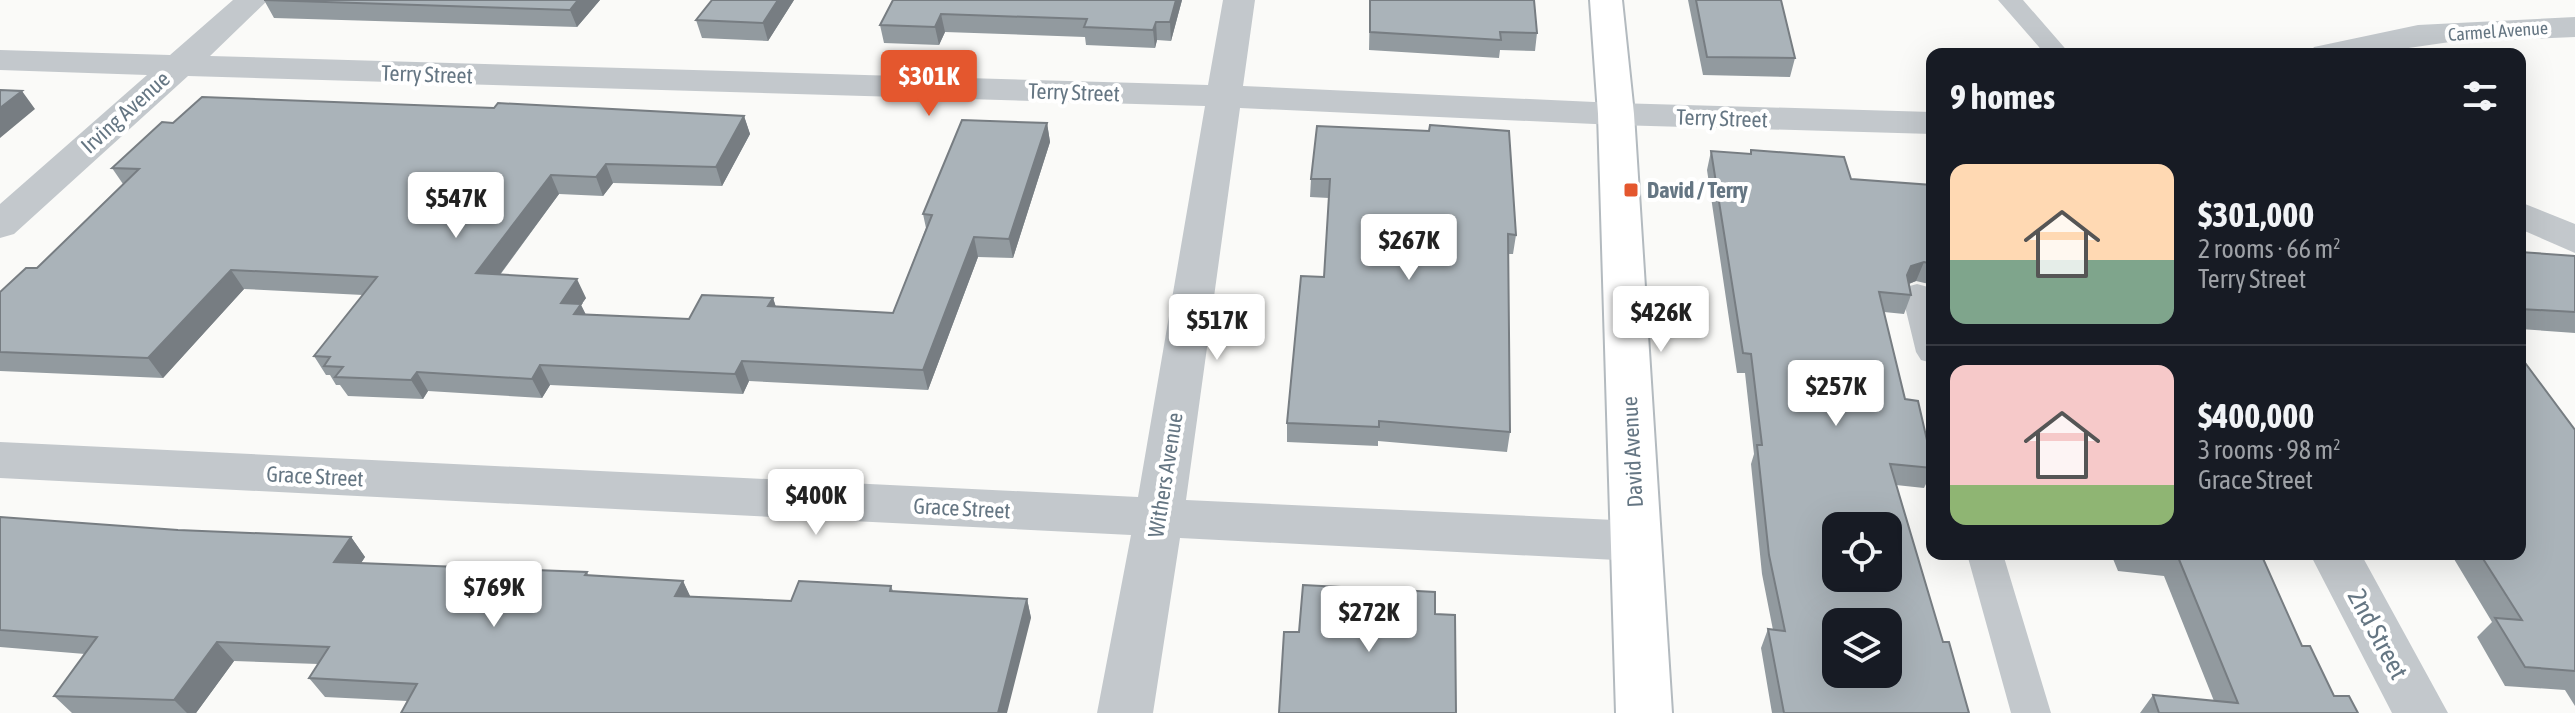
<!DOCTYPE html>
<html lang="en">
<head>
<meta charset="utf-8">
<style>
  :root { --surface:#171b24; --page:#242831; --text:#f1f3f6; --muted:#9ea1a6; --line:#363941; --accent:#e4572e }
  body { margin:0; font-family:"Asap Condensed",sans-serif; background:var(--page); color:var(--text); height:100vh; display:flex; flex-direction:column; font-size:30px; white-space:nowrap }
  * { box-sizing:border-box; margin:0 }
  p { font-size:26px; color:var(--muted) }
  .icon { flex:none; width:44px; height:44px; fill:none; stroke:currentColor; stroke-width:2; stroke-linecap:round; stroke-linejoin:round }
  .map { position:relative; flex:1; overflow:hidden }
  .drawer { position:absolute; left:1926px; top:48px; width:600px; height:512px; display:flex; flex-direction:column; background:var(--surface); border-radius:16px; box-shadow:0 8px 32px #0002 }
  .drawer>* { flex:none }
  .tools { position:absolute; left:1822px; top:512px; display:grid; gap:16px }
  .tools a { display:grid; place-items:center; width:80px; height:80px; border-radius:16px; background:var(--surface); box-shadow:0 8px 32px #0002; font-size:40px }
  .price { position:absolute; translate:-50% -68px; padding:0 18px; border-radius:8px; background:#fff; color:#222; font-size:26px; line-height:52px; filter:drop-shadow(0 2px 4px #0008) }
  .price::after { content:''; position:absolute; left:50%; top:48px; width:24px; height:18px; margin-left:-12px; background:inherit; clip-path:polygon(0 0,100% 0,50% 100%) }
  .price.active { background:var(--accent); color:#fff }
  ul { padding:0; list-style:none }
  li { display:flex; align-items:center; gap:24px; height:200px; padding:0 24px }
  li+li { border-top:2px solid var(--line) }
  li span { display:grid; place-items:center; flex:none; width:224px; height:160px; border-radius:16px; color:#555 }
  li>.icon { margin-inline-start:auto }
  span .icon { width:96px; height:96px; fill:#fffc; stroke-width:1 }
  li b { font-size:34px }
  h2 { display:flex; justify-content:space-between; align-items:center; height:96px; padding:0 24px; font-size:34px }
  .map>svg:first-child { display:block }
</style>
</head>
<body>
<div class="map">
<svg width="2575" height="713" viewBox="0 0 2575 713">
  <rect width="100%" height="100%" fill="#fafaf8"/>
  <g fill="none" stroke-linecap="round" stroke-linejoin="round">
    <defs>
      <path id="secondary" d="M1590 0H1622L1634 114 1672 713H1616L1598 114Z"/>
    </defs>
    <!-- secondary casing -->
    <use href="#secondary" stroke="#b3babf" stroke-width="4"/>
    <!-- lane -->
    <path fill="#c3c8cc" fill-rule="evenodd" d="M1998 0H2023L2070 54H2045Z
      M1917 284 1928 287 1932 294V363L1921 360 1916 352 1902 294 1906 287Z
      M1967 554H2003L2051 713H2011Z"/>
    <!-- street -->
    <path fill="#c3c8cc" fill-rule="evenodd" d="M233 0H268L210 56 1208 85 1223 0H1255L1243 86 1616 103 1932 112V134L1616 125 1240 108 1186 500 1636 521 1654 527 1661 541 1654 555 1636 561 1180 538 1153 713H1097L1131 535 0 478V442L1138 497 1205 106 188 76 14 234 0 238V204L147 75 0 70V50L170 55Z
      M2575 17V37L2450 42 2367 54H2309L2314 47 2418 25Z
      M2520 202 2575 224V253L2520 229Z
      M2310 554H2361L2448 713H2392Z"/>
    <!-- secondary -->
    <use href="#secondary" fill="#fff" fill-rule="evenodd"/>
  </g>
  <!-- wall -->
  <path fill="#929a9f" d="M264 0H600L577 27 274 18Z
    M794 0 768 41 702 38 696 20Z
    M893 0H1182L1171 41 1157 40 1155 48 1086 45 1085 37 945 32 939 45 884 43 880 25Z
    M1370 0 1537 33 1535 51 1500 50 1499 58 1369 50Z
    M1688 0H1781L1795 58 1790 77 1703 75Z
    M494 108 744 116 750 134 722 186 613 183 603 196 559 194 500 275 586 298 581 305 586 315 689 319 773 298 776 307 893 313 926 228 923 214 1047 123 1050 142 1013 258 978 257 928 390 749 381 743 394 550 385 542 398 428 391 423 399 348 396 340 385H336L330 375H326L314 356 363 295 244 289 163 378 0 371V292L37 268 123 184 112 168 173 123Z
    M1317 126 1516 235 1513 254H1508L1510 432 1507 452 1378 441V446L1287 442V423L1324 277 1329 198 1310 197 1311 179Z
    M1751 150 1851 179 1932 185V289L1929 284 1916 281 1909 284 1911 295 1904 314 1884 312 1905 399 1932 462V472L1924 488 1896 485 1943 642 1969 713H1772L1761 648 1768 629 1773 630 1762 574 1751 464 1754 454 1745 373H1737L1707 170 1711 151 1750 154Z
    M2520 252 2575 256V333L2520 329Z
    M2575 430V706L2565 690 2505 686 2477 637 2492 622 2451 554H2520Z
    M0 517 178 530 351 537 365 557 361 563 587 572 589 576 683 581 690 597 791 601 891 586 893 591 1027 599 1031 618 407 701 325 697 309 678 318 664 234 661 196 713H72L54 696 85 654 0 647Z
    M2111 554H2261L2302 646 2334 696 2358 713H2140L2153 695 2214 701 2164 576 2118 571Z"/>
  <!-- shaded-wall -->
  <path fill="#777d82" d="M578 0H600L577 27 570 10Z
    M778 0H794L768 41 763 23Z
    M1176 0H1182L1171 41 1170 22Z
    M941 14 945 32 939 45 935 27Z
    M1156 22 1157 40 1155 48 1153 30Z
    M22 91 35 109 0 138V108Z
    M744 116 750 134 722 186 716 167Z
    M1047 123 1050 142 1013 258 1009 239Z
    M606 164 613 183 603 196 596 177Z
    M551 175 559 194 486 293 476 273Z
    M974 237 978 257 928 390 923 370Z
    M1924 262 1916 281 1903 286 1899 295 1911 266Z
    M231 270 244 289 163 378 148 358Z
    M577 279 586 298 581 305 590 323 583 334 561 303Z
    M773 298 779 317 768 306Z
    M742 361 749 381 743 394 735 374Z
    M540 365 550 385 542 398 532 379Z
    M417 372 428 391 423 399 411 380Z
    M351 537 365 557 349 581 334 562Z
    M683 581 692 600 675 596Z
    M1027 599 1031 618 1007 713H998Z
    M217 642 234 661 196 713H187L174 700Z"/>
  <!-- building -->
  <path fill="#aab3b9" stroke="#777d82" stroke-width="2" fill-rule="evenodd" d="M264 0H578L570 10Z
    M712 0H778L763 23 696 20Z
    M893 0H1176L1170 22H1156L1153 30 1084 27 1087 19 941 14 935 27 880 25Z
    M1370 0H1534L1537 33 1500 32 1501 40 1370 32Z
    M1696 0H1781L1795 58 1707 57Z
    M0 90 22 91 0 108Z
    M202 97 494 108 498 103 744 116 716 167 606 164 596 177 551 175 476 273 577 279 561 303 581 304 574 314 689 319 702 295 773 298 768 306 893 313 932 215 923 214 962 120 1047 123 1009 239 974 237 923 370 742 361 735 374 540 365 532 379 417 372 411 380 335 377 343 367 324 366 330 357 314 356 377 277 231 270 148 358 0 352V292L26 268H37L139 169 112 168 162 122 173 123Z
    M1430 125 1509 131 1516 235 1508 234 1510 432 1379 421V427L1287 423 1301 276 1324 277 1330 179H1311L1317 126 1429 131Z
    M1751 150 1844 157 1851 179 1932 185V264L1924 262 1911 266 1907 275 1911 295 1879 292 1905 399 1918 401 1932 462V468L1890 464 1943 642H1949L1969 713H1784L1768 629 1785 631 1769 555 1757 445H1762L1751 354 1743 353 1711 151 1751 154ZM1836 526H1888V578H1836ZM1836 622H1888V674H1836Z
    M2520 252 2575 256V312L2520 309Z
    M2520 356 2575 430V671L2525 667 2495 618 2522 620 2480 554H2520Z
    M0 517 178 530 351 537 334 562 587 572 585 575 683 581 675 596 791 601 799 581 891 586 890 591 1027 599 998 713H401L417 684 309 678 329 647 217 642 174 700 54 696 97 637 0 630Z
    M2150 554H2261L2302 646H2310L2334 696H2349L2358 713H2159L2153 695 2238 703 2178 557Z
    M1303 585 1435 592V614L1455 615 1456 713H1279L1284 632H1299Z"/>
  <!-- markers -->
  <rect fill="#e4572e" stroke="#fff" stroke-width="3" x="1623" y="182" width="16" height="16" rx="4"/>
  <g text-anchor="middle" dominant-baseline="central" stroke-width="8" stroke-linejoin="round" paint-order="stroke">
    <!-- far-street labels -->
    <g font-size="18" fill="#657683" stroke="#fff">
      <text transform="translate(2498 31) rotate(-4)">Carmel Avenue</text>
    </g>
    <!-- street labels -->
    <g font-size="22" fill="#657683" stroke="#fff">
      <text transform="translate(427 74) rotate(2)">Terry Street</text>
      <text transform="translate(1074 92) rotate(2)">Terry Street</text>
      <text transform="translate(125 112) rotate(-42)">Irving Avenue</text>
      <text transform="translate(1722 118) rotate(2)">Terry Street</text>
      <text transform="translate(1632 452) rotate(-93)">David Avenue</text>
      <text transform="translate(1165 475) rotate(-81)">Withers Avenue</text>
      <text transform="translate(315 476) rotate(3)">Grace Street</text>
      <text transform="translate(962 508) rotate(3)">Grace Street</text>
    </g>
    <!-- poi labels -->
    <g font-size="22" font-weight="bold" fill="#657683" stroke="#fff" text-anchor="start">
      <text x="1647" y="190">David / Terry</text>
    </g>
    <!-- near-street labels -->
    <g font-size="26" fill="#657683" stroke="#fff">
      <text transform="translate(2378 634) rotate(62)">2nd Street</text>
    </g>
  </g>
</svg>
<div class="tools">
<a><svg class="icon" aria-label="locate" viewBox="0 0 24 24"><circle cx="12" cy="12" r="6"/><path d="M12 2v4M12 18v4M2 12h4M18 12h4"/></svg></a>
<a><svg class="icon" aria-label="layers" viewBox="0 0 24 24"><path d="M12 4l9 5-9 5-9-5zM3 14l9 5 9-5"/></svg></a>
</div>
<b class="price active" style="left:929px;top:118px">$301K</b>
<b class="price" style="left:456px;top:240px">$547K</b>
<b class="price" style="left:1409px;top:282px">$267K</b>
<b class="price" style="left:1661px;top:354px">$426K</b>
<b class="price" style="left:1217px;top:362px">$517K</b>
<b class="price" style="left:1836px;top:428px">$257K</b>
<b class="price" style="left:816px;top:537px">$400K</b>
<b class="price" style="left:494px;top:629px">$769K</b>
<b class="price" style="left:1369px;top:654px">$272K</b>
<section class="drawer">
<h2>9 homes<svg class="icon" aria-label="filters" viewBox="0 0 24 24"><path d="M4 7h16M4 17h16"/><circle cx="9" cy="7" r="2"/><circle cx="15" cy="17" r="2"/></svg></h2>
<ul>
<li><span style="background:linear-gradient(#ffd9b3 60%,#7fa58c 0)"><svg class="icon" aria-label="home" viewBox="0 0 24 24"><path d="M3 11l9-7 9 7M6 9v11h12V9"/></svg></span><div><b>$301,000</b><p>2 rooms · 66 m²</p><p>Terry Street</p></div></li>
<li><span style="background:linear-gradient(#f6c9c9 75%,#8fb573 0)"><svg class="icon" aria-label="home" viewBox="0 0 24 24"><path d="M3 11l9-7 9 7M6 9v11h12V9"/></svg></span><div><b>$400,000</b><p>3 rooms · 98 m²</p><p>Grace Street</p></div></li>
</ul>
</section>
</div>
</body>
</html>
